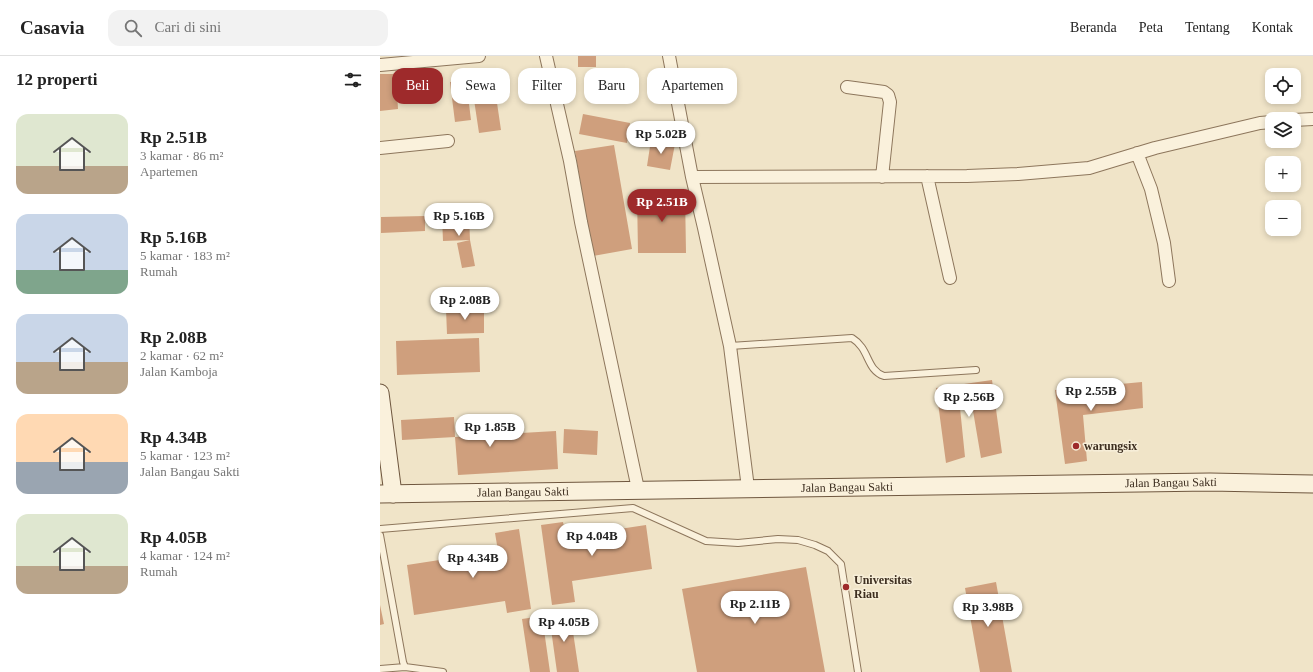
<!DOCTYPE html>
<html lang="id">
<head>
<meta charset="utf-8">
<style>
  :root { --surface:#fff; --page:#f2f2f2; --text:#222; --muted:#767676; --line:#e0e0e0; --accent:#9e2a2b }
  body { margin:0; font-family:"Times New Roman",serif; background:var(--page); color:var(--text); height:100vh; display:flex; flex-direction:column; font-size:15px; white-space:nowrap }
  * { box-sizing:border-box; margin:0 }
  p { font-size:13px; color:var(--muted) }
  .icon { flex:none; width:22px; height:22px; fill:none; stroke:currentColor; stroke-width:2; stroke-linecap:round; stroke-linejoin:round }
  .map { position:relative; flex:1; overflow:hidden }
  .drawer { display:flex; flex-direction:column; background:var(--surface); width:380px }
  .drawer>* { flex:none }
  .hud { position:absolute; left:12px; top:12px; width:380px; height:36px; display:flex; gap:8px }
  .controls { position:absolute; left:885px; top:12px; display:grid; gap:8px }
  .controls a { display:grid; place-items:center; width:36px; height:36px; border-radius:8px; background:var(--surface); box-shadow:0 2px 6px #0003; font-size:20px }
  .price { position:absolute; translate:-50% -34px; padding:0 9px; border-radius:14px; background:#fff; color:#222; font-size:13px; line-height:26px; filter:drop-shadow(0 1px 2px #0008) }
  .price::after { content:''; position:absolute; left:50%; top:24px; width:12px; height:9px; margin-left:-6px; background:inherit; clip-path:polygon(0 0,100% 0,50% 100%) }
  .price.selected { background:var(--accent); color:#fff }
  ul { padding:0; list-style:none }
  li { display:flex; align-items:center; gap:12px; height:100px; padding:0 16px }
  li span { display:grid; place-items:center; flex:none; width:112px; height:80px; border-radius:12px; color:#555 }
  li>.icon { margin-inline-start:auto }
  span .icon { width:48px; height:48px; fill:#fffc; stroke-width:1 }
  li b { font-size:17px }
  h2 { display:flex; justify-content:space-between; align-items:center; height:48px; padding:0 16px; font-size:17px }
  .tag { padding:0 14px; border-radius:12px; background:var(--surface); box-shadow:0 2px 6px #0003; font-size:14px; line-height:36px }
  .tag.selected { background:var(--accent); color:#fff }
  header { display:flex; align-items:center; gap:24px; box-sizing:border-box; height:56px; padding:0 20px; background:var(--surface); border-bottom:1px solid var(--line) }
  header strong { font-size:19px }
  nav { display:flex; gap:22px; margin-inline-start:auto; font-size:14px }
  .search { width:280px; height:36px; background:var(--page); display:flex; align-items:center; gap:10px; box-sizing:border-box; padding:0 14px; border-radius:12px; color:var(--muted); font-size:15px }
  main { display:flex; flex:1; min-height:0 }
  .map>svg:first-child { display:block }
</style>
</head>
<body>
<header>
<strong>Casavia</strong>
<div class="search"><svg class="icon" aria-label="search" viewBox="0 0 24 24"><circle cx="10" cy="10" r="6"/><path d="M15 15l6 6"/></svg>Cari di sini</div>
<nav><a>Beranda</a><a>Peta</a><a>Tentang</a><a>Kontak</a></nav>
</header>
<main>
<section class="drawer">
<h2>12 properti<svg class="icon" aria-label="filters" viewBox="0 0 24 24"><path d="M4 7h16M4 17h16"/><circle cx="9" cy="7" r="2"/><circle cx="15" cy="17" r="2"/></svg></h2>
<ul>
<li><span style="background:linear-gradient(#dfe7d0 65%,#b9a48a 0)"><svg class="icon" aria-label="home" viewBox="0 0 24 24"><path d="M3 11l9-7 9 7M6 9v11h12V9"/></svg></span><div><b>Rp 2.51B</b><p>3 kamar · 86 m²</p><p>Apartemen</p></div></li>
<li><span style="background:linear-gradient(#c9d6e8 70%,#7fa58c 0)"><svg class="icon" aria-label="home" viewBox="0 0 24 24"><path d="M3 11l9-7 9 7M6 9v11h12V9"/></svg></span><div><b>Rp 5.16B</b><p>5 kamar · 183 m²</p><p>Rumah</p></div></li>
<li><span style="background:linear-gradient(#c9d6e8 60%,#b9a48a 0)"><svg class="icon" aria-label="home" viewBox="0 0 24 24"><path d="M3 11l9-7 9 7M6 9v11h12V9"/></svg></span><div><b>Rp 2.08B</b><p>2 kamar · 62 m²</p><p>Jalan Kamboja</p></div></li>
<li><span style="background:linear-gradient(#ffd9b3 60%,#9aa5b1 0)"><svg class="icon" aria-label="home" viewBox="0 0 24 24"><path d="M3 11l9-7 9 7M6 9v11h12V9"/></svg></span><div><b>Rp 4.34B</b><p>5 kamar · 123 m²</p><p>Jalan Bangau Sakti</p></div></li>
<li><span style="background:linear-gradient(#dfe7d0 65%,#b9a48a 0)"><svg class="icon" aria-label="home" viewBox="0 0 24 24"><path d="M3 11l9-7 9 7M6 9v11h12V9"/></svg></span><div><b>Rp 4.05B</b><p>4 kamar · 124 m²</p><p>Rumah</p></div></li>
</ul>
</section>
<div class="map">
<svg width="933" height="616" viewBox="0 0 933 616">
  <rect width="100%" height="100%" fill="#f0e4c8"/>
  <!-- building -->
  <path fill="#cf9f7d" d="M198 0H216V11H198Z
    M112 13 121 74 99 77 90 17Z
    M0 18H16L18 53 0 55Z
    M86 24 91 64 75 66 70 26Z
    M203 58 250 67 247 87 199 78Z
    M271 84 295 88 290 114 267 110Z
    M234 89 252 193 213 200 195 95Z
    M257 137H305L306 197H258Z
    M45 160V175L1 177V161Z
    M89 160 90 184 95 210 82 212 77 187 90 184 63 185 62 161Z
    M66 253H104V277L67 278Z
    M99 282 100 316 17 319 16 285Z
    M612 324 622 397 601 402 592 349 580 352 585 401 566 407 556 332Z
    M762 326 763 352 703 359 707 405 685 408 675 334Z
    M74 361 75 381 176 375 178 413 78 419 75 381 22 384 21 364Z
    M184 373 218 375 217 399 183 397Z
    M183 466 186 481 266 469 272 513 192 525 195 546 172 549 161 469Z
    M139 473 151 553 127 557 125 545 34 559 27 509 118 495 115 477Z
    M426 511 445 616H317L302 533Z
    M616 526 632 616H600L585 532Z
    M0 549 4 568 0 569Z
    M190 556 199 616H177L169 559Z
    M162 560 170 616H150L142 563Z"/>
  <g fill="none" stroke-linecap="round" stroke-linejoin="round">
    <defs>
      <path id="lane" d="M350 290 472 282C490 293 486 314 504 320L596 314
        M0 473 253 452 326 485 358 487 398 483 418 484 435 489 448 495 461 508 478 616
        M0 479 23 606 25 611 63 616
        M0 613 25 611"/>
      <path id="street" d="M166 0 190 105 201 166 258 433
        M289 0 312 121 324 172 350 290 368 432
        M0 9 99 0
        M467 31 504 36 508 39 510 46 502 121
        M914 64 933 63
        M0 92 68 85
        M757 97 771 133 784 187 789 225
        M547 120 570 222
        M312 121 587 120 638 118 709 112 775 92 880 67 892 66"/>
      <g id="secondary">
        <path d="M0 337 13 438"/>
        <path id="s1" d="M0 438 830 426 933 428"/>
      </g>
    </defs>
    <!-- lane casing -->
    <use href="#lane" stroke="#8d765c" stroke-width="8"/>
    <!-- street casing -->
    <use href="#street" stroke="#8d765c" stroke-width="14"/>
    <!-- secondary casing -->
    <use href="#secondary" stroke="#6f573f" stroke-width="19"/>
    <!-- lane -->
    <use href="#lane" stroke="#faf1dc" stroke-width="6"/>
    <!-- street -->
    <use href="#street" stroke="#faf1dc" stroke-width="12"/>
    <!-- secondary -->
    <use href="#secondary" stroke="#faf1dc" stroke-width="17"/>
  </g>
  <!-- markers -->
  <g fill="#9e2a2b" stroke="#f7eed8" stroke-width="1.5">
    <circle cx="696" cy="390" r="4"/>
    <circle cx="466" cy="531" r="4"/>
  </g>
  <g text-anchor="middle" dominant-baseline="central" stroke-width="3" stroke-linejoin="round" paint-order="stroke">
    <!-- poi labels -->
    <g font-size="12" font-weight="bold" fill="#3d2e20" stroke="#f7eed8" text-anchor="start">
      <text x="704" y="390">warungsix</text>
      <text x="474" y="524">Universitas<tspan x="474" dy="14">Riau</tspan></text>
    </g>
    <!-- street labels -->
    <g font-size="12" fill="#3d2e20" stroke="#f7eed8">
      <text stroke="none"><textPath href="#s1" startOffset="791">Jalan Bangau Sakti</textPath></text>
      <text stroke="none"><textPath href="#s1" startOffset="467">Jalan Bangau Sakti</textPath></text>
      <text stroke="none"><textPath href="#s1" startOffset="143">Jalan Bangau Sakti</textPath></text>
    </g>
  </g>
</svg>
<div class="controls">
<a><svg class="icon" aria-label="locate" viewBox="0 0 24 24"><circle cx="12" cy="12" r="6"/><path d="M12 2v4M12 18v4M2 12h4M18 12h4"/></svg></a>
<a><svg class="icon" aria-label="layers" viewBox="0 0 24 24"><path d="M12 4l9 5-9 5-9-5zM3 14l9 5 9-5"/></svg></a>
<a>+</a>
<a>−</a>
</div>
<b class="price" style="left:281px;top:99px">Rp 5.02B</b>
<b class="price selected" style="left:282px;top:167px">Rp 2.51B</b>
<b class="price" style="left:79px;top:181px">Rp 5.16B</b>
<b class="price" style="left:85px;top:265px">Rp 2.08B</b>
<b class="price" style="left:711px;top:356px">Rp 2.55B</b>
<b class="price" style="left:589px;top:362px">Rp 2.56B</b>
<b class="price" style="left:110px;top:392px">Rp 1.85B</b>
<b class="price" style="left:212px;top:501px">Rp 4.04B</b>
<b class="price" style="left:93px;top:523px">Rp 4.34B</b>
<b class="price" style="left:375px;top:569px">Rp 2.11B</b>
<b class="price" style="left:608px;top:572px">Rp 3.98B</b>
<b class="price" style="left:184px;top:587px">Rp 4.05B</b>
<div class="hud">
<a class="tag selected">Beli</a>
<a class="tag">Sewa</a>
<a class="tag">Filter</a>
<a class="tag">Baru</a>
<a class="tag">Apartemen</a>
</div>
</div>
</main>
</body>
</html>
